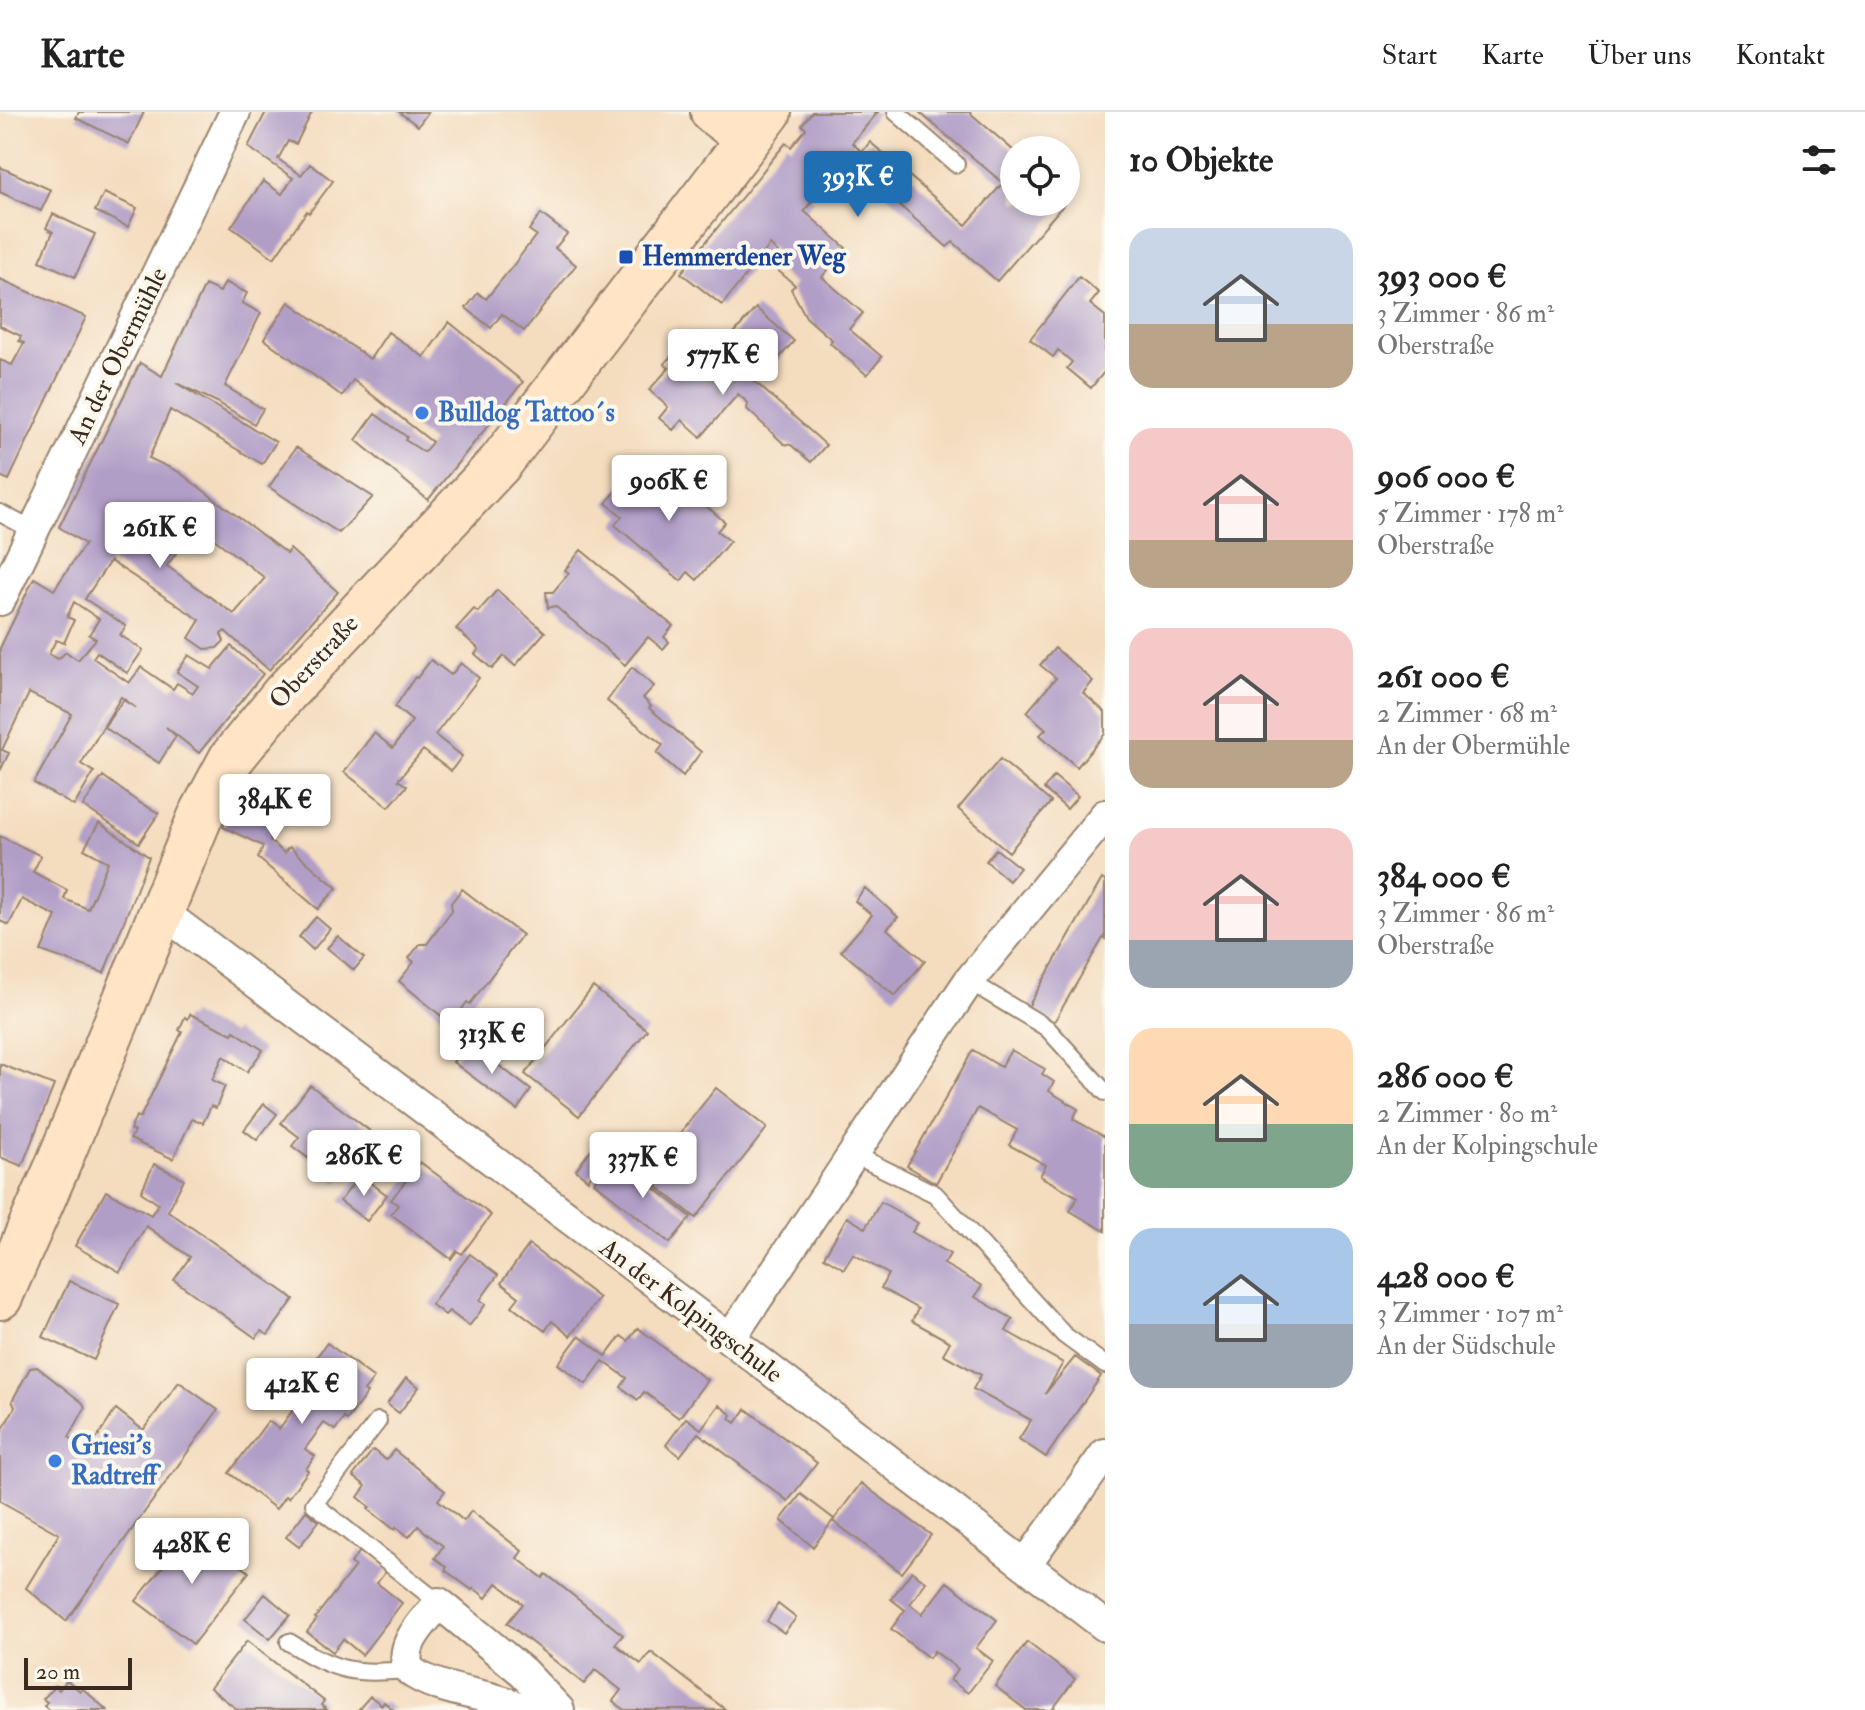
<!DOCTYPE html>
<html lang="de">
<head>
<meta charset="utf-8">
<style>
  :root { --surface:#fff; --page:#f6f6f6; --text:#222; --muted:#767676; --line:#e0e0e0; --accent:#1f6fb2 }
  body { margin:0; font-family:"IM FELL Double Pica",serif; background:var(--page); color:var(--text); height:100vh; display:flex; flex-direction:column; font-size:30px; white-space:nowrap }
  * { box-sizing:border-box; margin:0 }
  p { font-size:26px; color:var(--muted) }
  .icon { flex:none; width:44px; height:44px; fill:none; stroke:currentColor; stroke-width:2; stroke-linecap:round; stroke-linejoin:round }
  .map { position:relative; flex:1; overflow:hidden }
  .details { display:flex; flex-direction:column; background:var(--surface); width:760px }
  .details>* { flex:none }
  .buttons { position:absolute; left:1000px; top:24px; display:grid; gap:16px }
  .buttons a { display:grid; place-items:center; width:80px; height:80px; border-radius:50%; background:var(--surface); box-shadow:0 4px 12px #0003; font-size:40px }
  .scale { position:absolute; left:24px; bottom:20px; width:108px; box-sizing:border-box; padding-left:8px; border:4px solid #3b2a1e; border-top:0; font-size:22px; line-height:28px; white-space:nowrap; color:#3b2a1e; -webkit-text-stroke:6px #fbf7ec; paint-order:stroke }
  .price { position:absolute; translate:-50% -68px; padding:0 18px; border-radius:8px; background:#fff; color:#222; font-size:26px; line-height:52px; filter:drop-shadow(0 2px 4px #0008) }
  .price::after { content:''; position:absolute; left:50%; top:48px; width:24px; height:18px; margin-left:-12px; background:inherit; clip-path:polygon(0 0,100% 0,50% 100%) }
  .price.active { background:var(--accent); color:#fff }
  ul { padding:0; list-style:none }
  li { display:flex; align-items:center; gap:24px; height:200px; padding:0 24px }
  li span { display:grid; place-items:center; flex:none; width:224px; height:160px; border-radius:24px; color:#555 }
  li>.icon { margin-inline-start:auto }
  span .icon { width:96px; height:96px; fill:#fffc; stroke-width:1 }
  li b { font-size:34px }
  h2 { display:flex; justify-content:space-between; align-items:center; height:96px; padding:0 24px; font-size:34px }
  header { display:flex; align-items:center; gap:48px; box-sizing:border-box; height:112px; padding:0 40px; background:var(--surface); border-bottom:2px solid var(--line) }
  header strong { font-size:38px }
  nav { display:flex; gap:44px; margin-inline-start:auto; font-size:28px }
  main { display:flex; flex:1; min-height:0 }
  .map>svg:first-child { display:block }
</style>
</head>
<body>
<header>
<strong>Karte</strong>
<nav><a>Start</a><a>Karte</a><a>Über uns</a><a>Kontakt</a></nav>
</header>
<main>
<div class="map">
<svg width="1105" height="1598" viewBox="0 0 1105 1598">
  <rect width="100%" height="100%" fill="#fbf7ec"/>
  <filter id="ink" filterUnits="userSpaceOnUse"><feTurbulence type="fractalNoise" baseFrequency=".0125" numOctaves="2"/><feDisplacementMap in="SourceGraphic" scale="16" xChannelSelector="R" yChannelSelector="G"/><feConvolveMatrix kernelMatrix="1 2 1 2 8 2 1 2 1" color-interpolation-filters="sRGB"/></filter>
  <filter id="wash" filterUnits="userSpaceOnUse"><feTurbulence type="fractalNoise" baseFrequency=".006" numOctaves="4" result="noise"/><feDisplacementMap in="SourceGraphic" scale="32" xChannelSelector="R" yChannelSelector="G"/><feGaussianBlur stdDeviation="1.8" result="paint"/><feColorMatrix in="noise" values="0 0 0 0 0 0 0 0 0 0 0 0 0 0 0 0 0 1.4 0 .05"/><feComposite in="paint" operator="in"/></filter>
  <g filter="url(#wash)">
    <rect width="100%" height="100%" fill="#f4dcbe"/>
    <g id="blocks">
      <!-- building -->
      <path fill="#b19ec7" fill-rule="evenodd" d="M79 0H144L129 32 76 6Z
        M266 0H312L296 32 288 29 278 47 301 63 310 52 333 69 309 101 307 99 274 146 231 115 263 69 282 82 293 66 248 35Z
        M399 0H428L418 14Z
        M812 0H878L852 31 862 40 870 30 966 113 1003 71 919 0H969L1014 39V90H1066L997 169 953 130 947 135 842 43 841 45 845 49 829 69 825 65 809 84 813 88 804 99 846 136 822 165 863 201 849 217 882 245 867 263 830 231 832 228 806 205 791 177 795 173 769 151 778 141 770 133 722 193 681 161 775 44 786 31 791 35 806 17 802 13Z
        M0 55 51 78 41 99 0 80Z
        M104 81 137 96 128 115 95 99Z
        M53 102 95 122 75 165 40 149 53 120 46 116Z
        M541 102 567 122 555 136 576 153 524 219 502 202 491 216 466 196 478 181 486 187 512 155 536 123 529 118Z
        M1079 165 1099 181 1090 192 1105 204V259L1091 276 1067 256 1072 250 1058 238 1053 245 1030 227Z
        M0 167 86 205 9 368 0 364V248L12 253 24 231 19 229 21 224 0 214Z
        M225 170 247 181 242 191 261 201 225 274 263 297 254 312 217 290 176 271 276 330 262 352 170 298 149 346 179 360 287 442 290 437 338 480 269 558 225 519 221 522 224 529 217 536 205 537 189 526 200 508 110 449 85 487 126 514 120 523 143 538 127 561 97 540 93 546 129 571 141 555 173 577 177 571 193 581 198 574 177 560 189 543 212 557 231 534 263 562 199 641 166 615 176 624 159 651 104 615 123 588 136 596 121 585 81 652 94 660 74 694 34 671 72 602 29 581 2 638 9 641 0 659V536L34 466 54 478 85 432 59 415 140 251 162 264 205 173 220 180ZM196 413 265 466 234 502 167 454ZM74 490 99 507 89 523 96 527 78 548 66 540 58 547 49 542 56 528 64 531 74 508 67 505Z
        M289 190 370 247 388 220 424 245 449 210 523 270 428 388 356 328 375 302 407 325 405 328 424 340 432 330 353 268 342 284 264 227Z
        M756 196 794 229 766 261 728 228Z
        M700 221 826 333 811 350 791 333 784 332 747 297 748 291 738 282 701 325 682 308 673 318 659 306 668 295 649 278 669 256 664 252 675 240 679 244Z
        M296 335 373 385 339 421 269 375Z
        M658 353 725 410 717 419 730 429 697 468 688 460 681 469 615 413 622 404 606 391 632 360 644 370Z
        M581 438 673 514 664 525 669 530 663 537 648 525 625 553 555 494 548 496 546 480H553L569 461 565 458Z
        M497 478 545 520 515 554 504 544 492 557 475 542 479 537 456 517 474 497 478 500Z
        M1055 536 1093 569 1083 581 1105 600V622L1077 655 1040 623 1046 617 1027 600 1056 566 1040 553Z
        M431 548 451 563 461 551 479 566 435 623 462 644 451 659 423 638 398 668 407 674 389 695 344 660 374 621 393 636 412 609 395 595 415 565 417 566Z
        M632 555 654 574 643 586 651 594 649 596 701 640 683 664 657 641 663 633 607 589Z
        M1000 647 1051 690 1009 740 958 697Z
        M103 664 138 690 159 701 139 731 83 694Z
        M1054 664 1078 684 1067 697 1044 677Z
        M244 669 288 690 270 729 284 741 289 735 337 776 318 797 258 746 263 734 223 715Z
        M99 711 149 745 104 861 41 839 56 804 22 787 9 813 0 809V724L41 744 33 760 67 778 64 787 88 797 108 750 84 737Z
        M996 737 1020 756 1009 769 986 749Z
        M1102 767 1105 769V827L1103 826 1054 910 1028 895Z
        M865 776 898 805 887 817 925 849 895 884 841 839 872 803 855 789Z
        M462 777 522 823 470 892 467 890 451 912 399 869 414 850 409 846 420 832H427L452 798 451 791Z
        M316 805 330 817 313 838 299 825Z
        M338 824 364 846 354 858 327 836Z
        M593 875 647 918 579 1004 525 962Z
        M190 902 232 922 234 919 263 938 247 960 223 944 212 968 225 974 216 996 211 994 203 1011 192 1007 173 1047 130 1027 134 1020 130 1018 136 1004 140 1006 182 920 179 918 185 905 188 907Z
        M468 930 531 978 517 998 453 950Z
        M973 938 1001 955 1011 938 1045 957 1042 962 1054 970 1049 979 1078 997 1073 1007 1105 1025V1119L1070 1099 1078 1085 1040 1064 1046 1053 1009 1033 1017 1018 978 996 936 1071 907 1054Z
        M0 952 54 973 22 1054 0 1045Z
        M310 973 379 1026 350 1064 345 1060 338 1071 322 1059 330 1049 315 1037 308 1046 292 1034 299 1025 281 1011Z
        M716 976 767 1016 696 1106 645 1065Z
        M264 992 277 1002 257 1028 244 1018Z
        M598 1028 611 1037 588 1068 576 1058Z
        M615 1045 691 1105 670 1131 594 1070Z
        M420 1050 491 1103 462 1142 457 1139 451 1147 391 1102 398 1093 391 1088Z
        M154 1052 184 1067 168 1099 294 1187 268 1223 261 1219 256 1226 174 1168 190 1145 146 1114 120 1160 75 1134 106 1079 151 1103 158 1092 141 1080Z
        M360 1063 387 1083 367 1109 340 1089Z
        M881 1090 918 1111 912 1120 950 1142 944 1152 982 1174 975 1185 1013 1207 1006 1219 1063 1251 1045 1282 1075 1245 1101 1264 1046 1345 1019 1327 1031 1308 973 1277 981 1263 943 1242 950 1230 912 1209 918 1197 881 1176 888 1162 853 1142 844 1157 824 1145 847 1105 865 1116Z
        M529 1133 599 1186 570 1224 552 1209 545 1219 512 1194 519 1185 501 1171Z
        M470 1142 498 1163 480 1188 486 1192 469 1214 449 1199 445 1203 431 1192Z
        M69 1169 119 1192 94 1248 43 1225Z
        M638 1216 707 1268 679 1306 644 1280 638 1288 621 1275 627 1266 603 1249 586 1272 558 1252 579 1224 606 1244 621 1224 628 1229Z
        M327 1231 374 1266 364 1279 367 1281 347 1308 344 1306 335 1318 324 1311 305 1337 315 1344 306 1357 308 1359 288 1386 285 1384 276 1397 229 1361 268 1309 279 1317 298 1291 288 1283Z
        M37 1255 83 1291 85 1296 69 1325 90 1337 116 1297 143 1318 179 1270 218 1298 66 1509 26 1476 59 1422 0 1389V1322L15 1295 12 1289 30 1256Z
        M406 1266 419 1275 399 1301 387 1292Z
        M719 1293 732 1303 730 1306 736 1311 746 1297 817 1351 788 1389 698 1321 680 1344 666 1333 686 1306 701 1317Z
        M373 1338 386 1348 394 1338 445 1379 438 1388 464 1409 471 1399 522 1439 517 1446 543 1466 546 1462 623 1523 615 1532 641 1552 651 1540 726 1598H624L613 1589 621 1578 595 1558 584 1572 507 1511 523 1492 497 1471 486 1486 474 1476 472 1478 445 1458 447 1455 435 1446 443 1434 430 1424 418 1414 409 1425 396 1415 395 1418 368 1397 370 1395 358 1385 366 1374 353 1364Z
        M861 1371 931 1423 902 1461 833 1409Z
        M801 1382 834 1407 813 1435 781 1408Z
        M306 1399 319 1409 299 1435 286 1425Z
        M192 1417 249 1460 193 1532 136 1489Z
        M361 1438 387 1458 377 1471 402 1491 362 1543 343 1527 333 1540 307 1520 317 1507 315 1506 355 1454 351 1451Z
        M912 1459 926 1470 910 1492 922 1502 947 1470 997 1508 976 1536 993 1549 968 1581 950 1568 958 1557 934 1539 929 1546 891 1517 905 1498 891 1487Z
        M265 1482 290 1503 270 1527 245 1507Z
        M778 1492 796 1506 784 1521 767 1509Z
        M247 1529 324 1589 321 1593 327 1598H238L210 1576Z
        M1027 1530 1075 1567 1052 1598H1026L995 1574Z
        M67 1568 80 1579 82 1576 107 1598H49L44 1594 47 1590 43 1587 55 1574 59 1578Z
        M370 1584 382 1593 384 1590 394 1598H358Z"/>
    </g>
  </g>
  <g filter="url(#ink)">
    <use href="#blocks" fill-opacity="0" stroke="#98836e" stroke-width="2"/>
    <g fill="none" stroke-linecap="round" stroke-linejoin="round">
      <defs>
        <path id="lane" d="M896 0 956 52
          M0 401 34 419
          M969 869 1047 916 1105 980
          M853 1042 935 1082 1064 1223 1105 1253
          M378 1309 314 1392 439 1491
          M289 1530C338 1561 353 1562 409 1558"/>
        <path id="street" d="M0 488 235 0
          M161 799 730 1227 1105 1514
          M730 1227 969 869 1105 703
          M1025 1453 1105 1342
          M526 1598C491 1581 439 1581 409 1558 398 1532 424 1510 439 1491L523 1560 559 1598"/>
        <path id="secondary" d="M713 0 748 26
          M0 1185 57 1055 200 705 231 647 284 582 500 351 769 0"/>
      </defs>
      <!-- lane casing -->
      <use href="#lane" stroke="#98836e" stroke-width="20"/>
      <!-- street casing -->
      <use href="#street" stroke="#98836e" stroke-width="34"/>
      <!-- secondary casing -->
      <use href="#secondary" stroke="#98836e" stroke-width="48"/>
      <!-- lane -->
      <use href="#lane" stroke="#fff" stroke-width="16"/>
      <!-- street -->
      <use href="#street" stroke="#fff" stroke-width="30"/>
      <!-- secondary -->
      <use href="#secondary" stroke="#ffe4c6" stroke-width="44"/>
    </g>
  </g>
  <!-- markers -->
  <rect fill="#1a4fb4" stroke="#fbf7ec" stroke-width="3" x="618" y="137" width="16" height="16" rx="4"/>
  <g fill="#3f7fe0" stroke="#fbf7ec" stroke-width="3">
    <circle cx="422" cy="301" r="8"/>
    <circle cx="55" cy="1349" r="8"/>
  </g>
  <g text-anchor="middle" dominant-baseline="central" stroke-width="8" stroke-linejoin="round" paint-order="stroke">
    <!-- transit labels -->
    <g font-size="26" font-weight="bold" fill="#164399" stroke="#fbf7ec" text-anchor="start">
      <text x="642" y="145">Hemmerdener Weg</text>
    </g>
    <!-- street labels -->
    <g font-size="26" fill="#3b2a1e" stroke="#fbf7ec">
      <text transform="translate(118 244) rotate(-64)">An der Obermühle</text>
      <text transform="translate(314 550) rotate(-47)">Oberstraße</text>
      <text transform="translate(691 1199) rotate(37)">An der Kolpingschule</text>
    </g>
    <!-- shop labels -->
    <g font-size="26" font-weight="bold" fill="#366cbe" stroke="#fbf7ec" text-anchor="start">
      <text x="438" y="301">Bulldog Tattoo´s</text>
      <text x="71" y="1334">Griesi's<tspan x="71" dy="30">Radtreff</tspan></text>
    </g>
  </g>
</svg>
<div class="buttons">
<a><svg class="icon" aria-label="locate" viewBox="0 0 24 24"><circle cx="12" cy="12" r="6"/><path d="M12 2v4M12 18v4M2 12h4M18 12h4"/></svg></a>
</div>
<div class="scale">20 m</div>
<b class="price active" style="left:858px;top:107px">393K €</b>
<b class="price" style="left:723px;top:285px">577K €</b>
<b class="price" style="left:669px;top:411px">906K €</b>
<b class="price" style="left:160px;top:458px">261K €</b>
<b class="price" style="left:275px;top:730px">384K €</b>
<b class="price" style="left:492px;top:964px">313K €</b>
<b class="price" style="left:364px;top:1086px">286K €</b>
<b class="price" style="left:643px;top:1088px">337K €</b>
<b class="price" style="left:302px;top:1314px">412K €</b>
<b class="price" style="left:192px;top:1474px">428K €</b>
</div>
<section class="details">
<h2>10 Objekte<svg class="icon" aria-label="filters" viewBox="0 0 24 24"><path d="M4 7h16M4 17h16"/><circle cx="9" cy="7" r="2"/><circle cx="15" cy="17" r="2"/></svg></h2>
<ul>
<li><span style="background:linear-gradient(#c9d6e8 60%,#b9a48a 0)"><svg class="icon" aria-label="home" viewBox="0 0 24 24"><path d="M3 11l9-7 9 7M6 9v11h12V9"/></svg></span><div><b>393 000 €</b><p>3 Zimmer · 86 m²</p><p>Oberstraße</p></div></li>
<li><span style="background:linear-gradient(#f6c9c9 70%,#b9a48a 0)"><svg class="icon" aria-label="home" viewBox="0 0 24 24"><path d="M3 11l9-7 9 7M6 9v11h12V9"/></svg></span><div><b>906 000 €</b><p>5 Zimmer · 178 m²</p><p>Oberstraße</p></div></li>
<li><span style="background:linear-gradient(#f6c9c9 70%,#b9a48a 0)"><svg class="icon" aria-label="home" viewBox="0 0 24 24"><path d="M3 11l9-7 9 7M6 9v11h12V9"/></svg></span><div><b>261 000 €</b><p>2 Zimmer · 68 m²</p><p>An der Obermühle</p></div></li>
<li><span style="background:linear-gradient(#f6c9c9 70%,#9aa5b1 0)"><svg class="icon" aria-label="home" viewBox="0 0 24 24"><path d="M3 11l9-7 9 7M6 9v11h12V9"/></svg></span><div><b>384 000 €</b><p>3 Zimmer · 86 m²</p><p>Oberstraße</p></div></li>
<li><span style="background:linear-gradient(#ffd9b3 60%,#7fa58c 0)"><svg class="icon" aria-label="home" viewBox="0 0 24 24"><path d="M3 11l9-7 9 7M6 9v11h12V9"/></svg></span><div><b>286 000 €</b><p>2 Zimmer · 80 m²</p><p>An der Kolpingschule</p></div></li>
<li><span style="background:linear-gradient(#a9c7e8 60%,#9aa5b1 0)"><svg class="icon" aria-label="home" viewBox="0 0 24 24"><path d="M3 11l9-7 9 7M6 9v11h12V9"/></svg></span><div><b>428 000 €</b><p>3 Zimmer · 107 m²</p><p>An der Südschule</p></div></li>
</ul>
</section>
</main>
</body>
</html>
